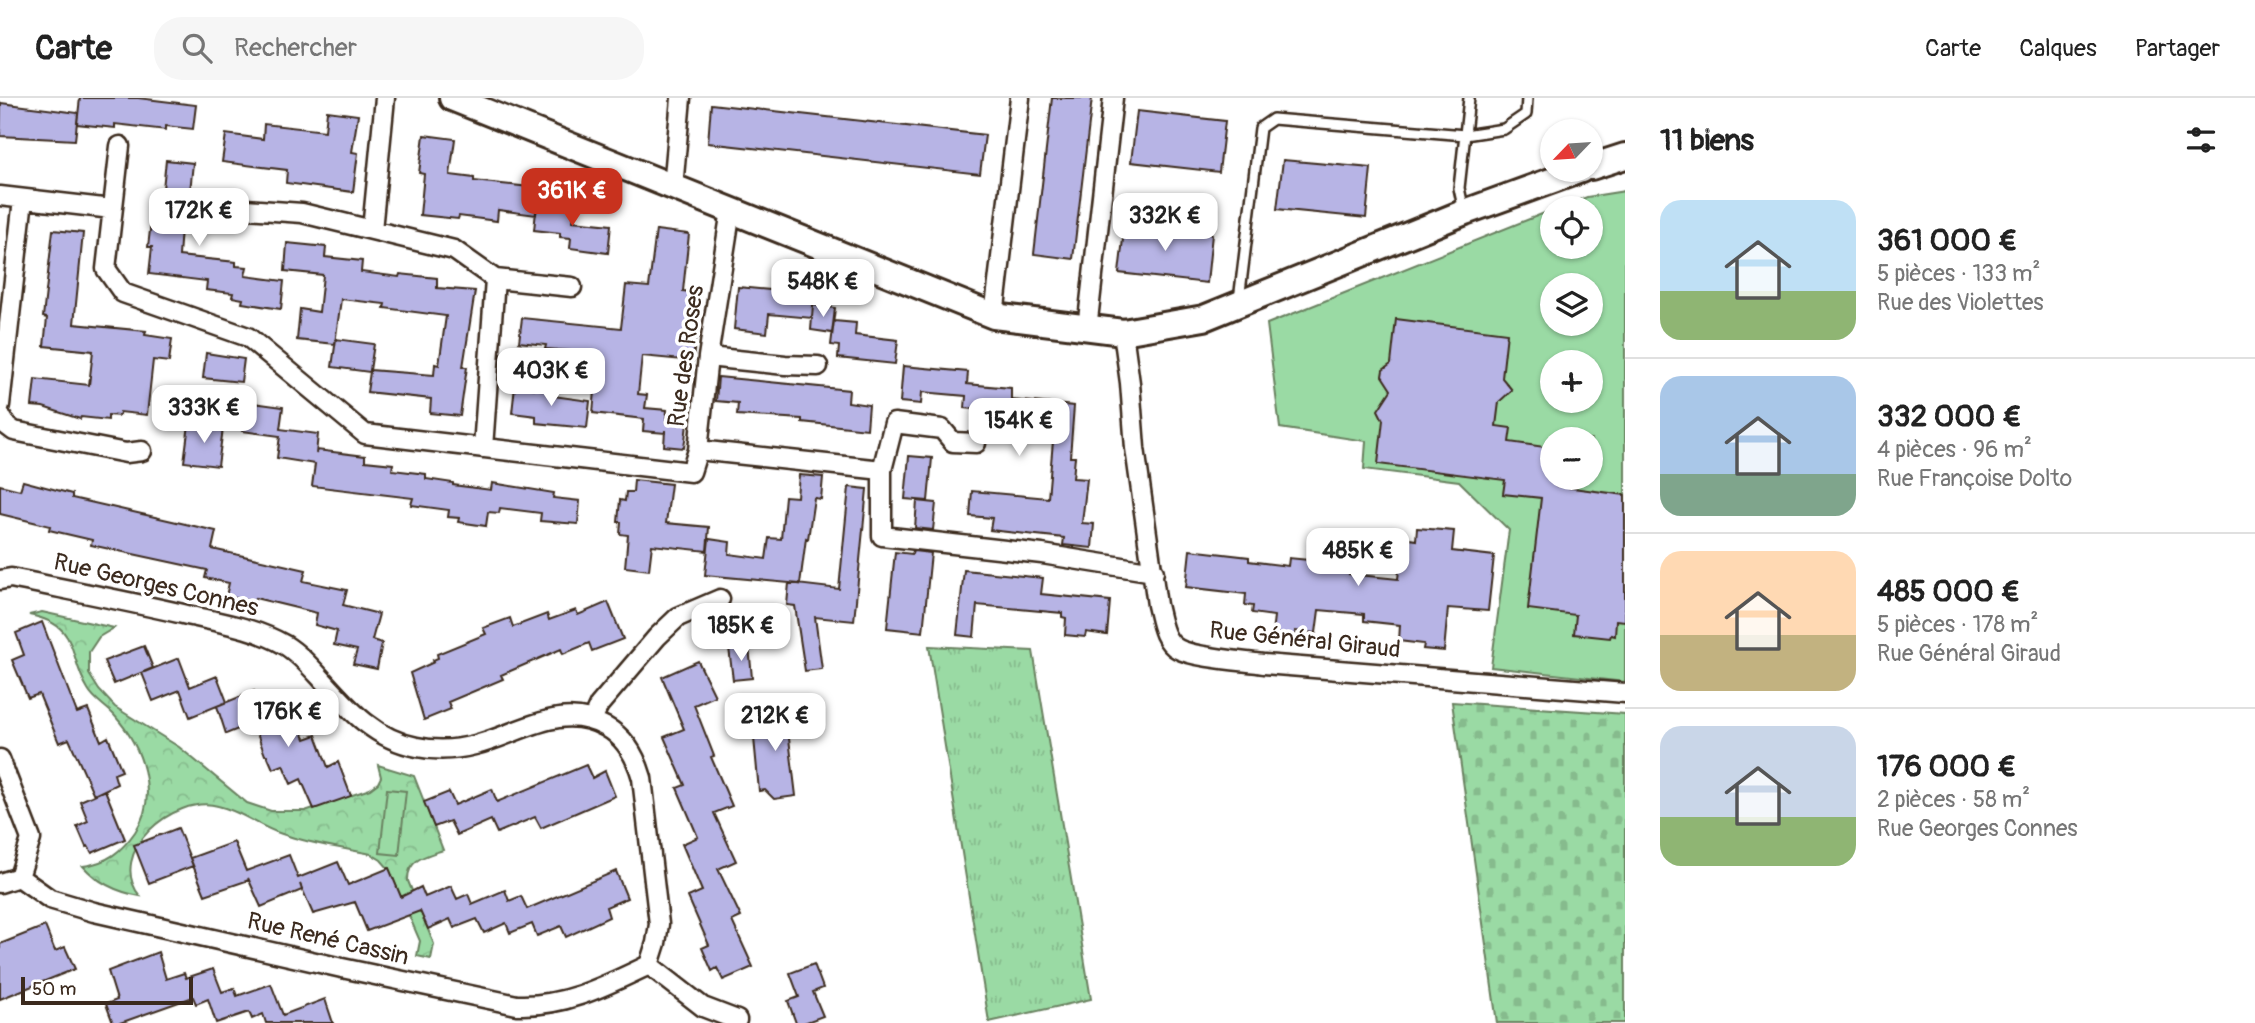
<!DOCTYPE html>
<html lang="fr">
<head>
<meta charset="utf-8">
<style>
  :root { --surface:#fff; --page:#f6f6f6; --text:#222; --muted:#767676; --line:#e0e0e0; --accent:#c8321e }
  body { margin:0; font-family:Pangolin,sans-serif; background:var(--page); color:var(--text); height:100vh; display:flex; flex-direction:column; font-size:26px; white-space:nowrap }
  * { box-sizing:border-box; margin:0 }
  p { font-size:23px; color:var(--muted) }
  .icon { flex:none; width:38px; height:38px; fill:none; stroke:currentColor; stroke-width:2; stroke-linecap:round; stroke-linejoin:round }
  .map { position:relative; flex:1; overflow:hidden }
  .details { display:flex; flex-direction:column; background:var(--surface); width:630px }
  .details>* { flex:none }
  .needle { width:46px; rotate:245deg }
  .controls { position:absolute; left:1540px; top:21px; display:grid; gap:14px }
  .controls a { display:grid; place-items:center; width:63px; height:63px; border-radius:50%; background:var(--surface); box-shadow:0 2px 5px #0004; font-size:35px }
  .scale { position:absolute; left:21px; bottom:18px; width:172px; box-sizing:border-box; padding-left:7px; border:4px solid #3b2a1e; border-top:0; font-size:19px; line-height:24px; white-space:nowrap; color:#3b2a1e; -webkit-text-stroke:5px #fff; paint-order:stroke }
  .price { position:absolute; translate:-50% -60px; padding:0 16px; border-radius:14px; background:#fff; color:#222; font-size:23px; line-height:46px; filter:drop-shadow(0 2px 4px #0008) }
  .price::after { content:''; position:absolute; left:50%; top:42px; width:21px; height:16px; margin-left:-10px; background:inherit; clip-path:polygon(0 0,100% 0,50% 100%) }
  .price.current { background:var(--accent); color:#fff }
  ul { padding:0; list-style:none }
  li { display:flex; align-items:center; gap:21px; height:175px; padding:0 35px }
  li+li { border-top:2px solid var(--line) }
  li span { display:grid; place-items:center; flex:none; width:196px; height:140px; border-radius:21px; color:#555 }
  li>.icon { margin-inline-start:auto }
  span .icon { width:84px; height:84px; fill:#fffc; stroke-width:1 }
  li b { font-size:30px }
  h2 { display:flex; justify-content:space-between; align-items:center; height:84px; padding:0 35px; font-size:30px }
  header { display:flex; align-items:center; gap:42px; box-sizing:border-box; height:98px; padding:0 35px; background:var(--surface); border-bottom:2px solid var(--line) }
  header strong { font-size:33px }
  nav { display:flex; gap:38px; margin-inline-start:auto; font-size:24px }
  .search { width:490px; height:63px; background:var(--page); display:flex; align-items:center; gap:18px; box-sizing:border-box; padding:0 24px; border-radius:28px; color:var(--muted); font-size:26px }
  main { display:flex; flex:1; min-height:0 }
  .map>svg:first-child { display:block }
</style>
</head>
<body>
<header>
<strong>Carte</strong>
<div class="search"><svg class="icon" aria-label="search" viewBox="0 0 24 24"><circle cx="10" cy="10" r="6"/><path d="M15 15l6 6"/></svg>Rechercher</div>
<nav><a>Carte</a><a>Calques</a><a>Partager</a></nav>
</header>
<main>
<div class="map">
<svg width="1625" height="925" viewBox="0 0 1625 925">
  <defs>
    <pattern id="grass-tufts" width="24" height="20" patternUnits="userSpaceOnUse" patternTransform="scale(1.75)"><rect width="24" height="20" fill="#9adaa4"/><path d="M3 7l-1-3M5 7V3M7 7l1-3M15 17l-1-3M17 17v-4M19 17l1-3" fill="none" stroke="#86bb8d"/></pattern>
    <pattern id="cemetery-stones" width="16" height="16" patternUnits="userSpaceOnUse" patternTransform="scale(1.75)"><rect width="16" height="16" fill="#9adaa4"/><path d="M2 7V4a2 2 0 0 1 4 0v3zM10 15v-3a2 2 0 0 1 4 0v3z" fill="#86bb8d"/></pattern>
    <pattern id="park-crowns" width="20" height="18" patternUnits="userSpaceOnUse" patternTransform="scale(1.75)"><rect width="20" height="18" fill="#9adaa4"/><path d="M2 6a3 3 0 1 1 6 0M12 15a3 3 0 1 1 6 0" fill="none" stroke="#86bb8d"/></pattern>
  </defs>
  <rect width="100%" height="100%" fill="#fff"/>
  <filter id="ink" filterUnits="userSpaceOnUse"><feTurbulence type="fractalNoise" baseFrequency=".0143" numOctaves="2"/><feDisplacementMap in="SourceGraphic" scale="14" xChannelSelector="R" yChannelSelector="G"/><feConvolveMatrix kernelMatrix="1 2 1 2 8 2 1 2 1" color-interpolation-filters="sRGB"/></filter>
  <g filter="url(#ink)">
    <!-- grass -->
    <path fill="url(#grass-tufts)" stroke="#6a8261" stroke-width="2" d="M929 548 1033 553 1091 901 989 924Z"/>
    <!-- cemetery -->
    <path fill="url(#cemetery-stones)" stroke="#6a8261" stroke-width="2" d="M1452 604 1625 616V925H1497Z"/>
    <!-- park -->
    <path fill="url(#park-crowns)" stroke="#6a8261" stroke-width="2" d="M42 514 114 530 99 539 89 554V576L99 592 115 609 179 649 247 705 271 713H305L370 691 378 685 381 679 378 667 414 678 443 752C426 758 407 761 408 783L434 846 431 861 417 858 420 843 389 771 381 762 371 756C342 750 310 746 282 736 260 729 241 713 218 708 174 696 105 755 140 798 117 794 98 785 83 768 107 765 121 754 135 734 160 697 142 648 114 617 106 608 94 602 88 591 67 557 81 527 29 517Z"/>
    <!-- garden -->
    <path fill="#9adaa4" stroke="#6a8261" stroke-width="2" fill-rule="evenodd" d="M1625 93V584L1491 569 1509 432 1459 383 1364 371 1366 343 1280 330 1267 226 1552 112V149H1591V110H1558L1587 99ZM1552 187H1591V226H1552ZM1552 264H1591V303H1552ZM1552 341H1591V380H1552Z
      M387 691 406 693 399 757 380 755Z"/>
    <!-- building -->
    <path fill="#b7b4e5" stroke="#3b2a1e" stroke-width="2" d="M80 0H138L196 7 193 31 166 28V32L115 26V30L77 26Z
      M1052 0H1092L1073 161 1034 156Z
      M1 5 78 15 75 42 0 38Z
      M711 6 985 37 980 76 708 45Z
      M327 13 358 17 352 54 358 55 353 94 286 85 287 72 222 64 226 36 263 41 264 26 325 33Z
      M1137 13 1225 23 1219 74 1131 64Z
      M424 37 455 41 450 77 474 80V83L539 90 536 117 498 112 497 123 459 118 458 121 420 117 424 76 419 75Z
      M166 62 193 65 189 103 183 102 179 158 236 164V168L247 169 245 178 284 183 281 211 242 205 243 201 232 199 233 195 206 192 207 183 149 176 152 149H148L154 99 162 100Z
      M1283 62 1371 70 1366 120 1277 111Z
      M537 104 575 110 573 123 611 127 608 155 570 150 571 140 560 139V135L534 132Z
      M1125 124 1212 136 1207 185 1119 175Z
      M53 132 83 135 74 226 146 233 145 237 172 241 169 264 153 262 147 317 120 314 119 318 108 317V322L81 319 80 321 43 309 32 308 35 281 89 287 93 253 44 248 47 220 43 219Z
      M656 132 689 136 683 193 700 195 693 263 642 258 638 296 647 297 645 310 667 312 666 324 687 326 684 350 664 348 665 332V335L643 333 644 321 593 315 598 260 583 259 584 254 545 251 546 247 519 244 522 220 621 230 626 187 649 189Z
      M287 145 326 149 325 159 362 163 361 174 399 179 400 176 437 180V190L475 193 463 269H467L460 318 430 315 431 301 367 294 370 274 332 269 336 241 374 246 370 272 434 277 435 266 439 267 446 218 384 210 385 206 341 201 335 246 297 242 300 211 319 214 323 177 285 173Z
      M738 189 814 196 812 220 769 216 767 235 734 231Z
      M813 207 835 210 832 235 811 232Z
      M1396 221 1507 235 1502 280 1512 292 1499 304 1496 328 1511 330 1509 344 1552 350V380H1558L1557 388 1625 397V523L1616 522 1615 538 1611 537 1610 540 1574 536 1576 517 1528 511 1541 400 1503 396 1505 382 1378 366 1383 322 1378 312 1391 292 1382 278 1383 272 1391 266Z
      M834 223 856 225 855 237 898 242 895 266 838 260 839 248 831 247Z
      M206 255 244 261 241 284 203 280Z
      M903 268 968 274 967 286 1011 290V302L1074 308 1070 359H1075L1073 380 1087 381 1082 425 1094 426 1092 450 1063 447 1064 440 990 432 992 420 970 418 972 393 1048 400 1053 343 1028 341 1029 328 1009 326 1010 315 965 310 966 298 922 294 921 306 900 304Z
      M718 279 849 292 848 304 869 307 867 331 802 324V321L737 317 738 305 716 303Z
      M515 288 554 293 553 298 590 303 587 330 536 325V318L512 315Z
      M246 304 283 309 280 331 318 336 316 356 317 352 365 358V363L393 366 392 372 426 376V381L453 385V387L491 392 492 385 554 395 553 400 580 403 578 426 540 423 541 415 500 410 499 415 488 414 486 428 458 424 459 420 448 419 449 412 411 407 413 400 312 388 315 366 277 360 280 338 242 333Z
      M189 326 223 330 218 368 184 364Z
      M909 358 932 360 928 403 905 401Z
      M799 377 823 379 821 401 814 400 808 441 806 440 800 486 705 477 709 441 730 444 729 456 766 461 769 440 781 441 785 398 797 399Z
      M634 382 671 386 666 425 709 429 707 453 652 447 649 472 625 469 628 437 620 436 621 424H618L620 402 625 403 626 394H633Z
      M23 383 72 396V400L216 433 212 451 306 472 303 483 347 492 343 507 379 516 372 542 382 545 377 571 353 566 357 552 334 547 337 533 315 527 317 515 255 500 254 504 226 498 229 485 205 480 207 472 91 447 92 442 49 432 50 428 0 416V387L20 392Z
      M849 389 867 391 854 523 815 519 822 571 805 573 795 508 787 507 789 485 839 491Z
      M917 403 936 405 933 432 915 430Z
      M1417 430 1454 433 1452 453 1494 458 1488 513 1448 510 1444 553 1423 551 1424 546 1399 543 1400 527 1364 523V516L1319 512 1316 535 1295 533V538L1272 535 1274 518 1252 515 1253 508 1245 507 1246 496 1186 489 1190 452 1249 459V463L1288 468 1289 460 1309 462 1350 468 1349 476 1398 481 1400 463 1407 464 1409 441 1416 442Z
      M913 453 931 455 923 534 887 530 895 454 912 456Z
      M964 472 1043 480 1041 496 1110 503 1107 537 1086 534 1085 539 1065 537 1066 520 1062 519V515L977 507 974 539 957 537Z
      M608 504 623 541 592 553 589 545 563 556 561 551 501 577 503 581 448 604 451 611 424 622 410 575 434 564 433 562 438 560 437 556 486 536 483 530 510 520 513 529 547 516 549 522 576 512 578 517Z
      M42 524 77 615 88 611 101 643 108 639 122 673 114 676 117 686 94 697 69 641 59 645 39 596 28 600 12 562 24 557 16 535Z
      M144 548 153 570 114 586 104 563Z
      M749 548 752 580 733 582 729 550Z
      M179 560 190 589 217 578 227 604 190 619 180 592 153 603 142 575Z
      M698 563 715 598 694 607 714 658 711 659 732 708 714 715 736 763 718 771 741 819 732 823 753 869 723 882 717 870 712 873 702 850 709 847 688 799 702 793 682 746 698 739 677 690 685 687 664 639 684 631 662 579Z
      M254 593 265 621 293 610 305 641 316 637 328 669 338 664 351 698 314 711 301 681 291 686 283 667 273 671 267 657H265L253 625 226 636 217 608Z
      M764 605 794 615 788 632 796 698 774 701 765 692 759 693 754 640Z
      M586 667 592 680 605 673 615 698 541 730 535 719 497 735 491 722 457 737 450 723 434 729 424 704 449 694 455 707 492 691 497 704Z
      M105 692 125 741 92 755 88 748 86 749 77 728 88 723 80 703Z
      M178 730 193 768 149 785 134 747Z
      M234 744 246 773 289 757 298 780 338 764 348 787 389 770 401 799 421 789 425 799 451 788 457 801 468 796 472 806 505 792 509 803 521 798 527 811 616 773 627 800 606 809 609 819 566 839 561 828 537 838 532 826 510 835 506 825 484 835 477 821 454 830 450 821 428 831 420 813 367 833 355 804 313 816 300 786 302 792 261 809 248 780 249 782 205 797 190 760Z
      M45 828 55 853 65 849 75 871 0 901V846Z
      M158 854 166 881 184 875 186 880 213 871 222 894 234 890 237 898 271 886 283 917 325 901 333 925H266L263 916 252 921 249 914 216 925 208 901 196 906 193 899 120 925H113L106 906 117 902 108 873Z
      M814 866 823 890 813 894 823 918 804 925H796L788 903 799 899 790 875Z"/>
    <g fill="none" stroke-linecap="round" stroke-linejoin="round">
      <defs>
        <path id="service" d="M1464 113 1459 90 1469 0
          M1239 202 1260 30 1273 21 1465 37 1504 31 1526 16 1527 0"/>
        <path id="minor" d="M385 0 372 132 454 152 495 181 483 350
          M120 48 106 171 123 195 248 239 365 336 691 374 698 352
          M673 90 681 0
          M0 98 112 111
          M202 108 302 115 372 132
          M731 112 708 259 698 352 882 372
          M495 181 572 189
          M994 218 1020 0
          M1087 231 1113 0
          M1123 234 1130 285 1135 350 1157 507C1161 522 1163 543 1178 551 1195 560 1244 563 1264 566L1625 595
          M708 259 785 267 818 268
          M0 307 23 101
          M0 316 6 327 14 333 126 355 142 353
          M976 345 953 344 942 331 894 325 882 372V438L1042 456 1154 474
          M0 482 11 480C69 492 126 503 183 516 217 524 254 529 285 547 298 555 309 567 320 579 348 610 374 641 417 649 436 653 456 652 475 647 520 636 560 603 606 629 626 640 636 659 642 680L659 826 656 845 649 867
          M592 622 599 607 657 539 678 519 720 501
          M0 661 31 741 19 779
          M0 785 19 779 50 801 94 814 342 870 517 907C565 909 607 887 649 867
          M649 867 703 909 737 922"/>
        <path id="secondary" d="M452 0 994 218 1123 234 1204 220 1465 114 1581 72
          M1591 69 1625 58"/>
      </defs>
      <!-- service casing -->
      <use href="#service" stroke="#3b2a1e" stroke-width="14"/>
      <!-- minor casing -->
      <use href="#minor" stroke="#3b2a1e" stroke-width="23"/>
      <!-- secondary casing -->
      <use href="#secondary" stroke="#3b2a1e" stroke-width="30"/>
      <!-- service -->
      <use href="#service" stroke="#fff" stroke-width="9"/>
      <!-- minor -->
      <use href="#minor" stroke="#fff" stroke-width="18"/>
      <!-- secondary -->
      <use href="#secondary" stroke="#fff" stroke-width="24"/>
    </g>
  </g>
  <g text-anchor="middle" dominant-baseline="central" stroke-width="7" stroke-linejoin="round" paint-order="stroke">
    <!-- street labels -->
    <g font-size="24" fill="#3b2a1e" stroke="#fff">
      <text transform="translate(686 258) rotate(-82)">Rue des Roses</text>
      <text transform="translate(156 487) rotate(13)">Rue Georges Connes</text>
      <text transform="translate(1305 542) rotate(6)">Rue Général Giraud</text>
      <text transform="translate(328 841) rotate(13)">Rue René Cassin</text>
    </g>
  </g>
</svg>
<div class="controls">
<a><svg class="needle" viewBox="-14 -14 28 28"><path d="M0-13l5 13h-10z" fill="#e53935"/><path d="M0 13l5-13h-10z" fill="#767676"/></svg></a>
<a><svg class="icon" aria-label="locate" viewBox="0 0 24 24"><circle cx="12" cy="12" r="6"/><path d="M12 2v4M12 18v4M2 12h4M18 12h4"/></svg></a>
<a><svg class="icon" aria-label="layers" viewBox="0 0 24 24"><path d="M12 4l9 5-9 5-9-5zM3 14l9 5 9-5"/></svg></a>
<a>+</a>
<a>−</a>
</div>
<div class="scale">50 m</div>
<b class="price current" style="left:572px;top:130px">361K €</b>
<b class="price" style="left:199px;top:150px">172K €</b>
<b class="price" style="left:1165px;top:155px">332K €</b>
<b class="price" style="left:823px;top:221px">548K €</b>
<b class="price" style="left:551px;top:310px">403K €</b>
<b class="price" style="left:204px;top:347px">333K €</b>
<b class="price" style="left:1019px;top:360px">154K €</b>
<b class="price" style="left:1358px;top:490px">485K €</b>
<b class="price" style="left:741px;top:565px">185K €</b>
<b class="price" style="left:288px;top:651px">176K €</b>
<b class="price" style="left:775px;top:655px">212K €</b>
</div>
<section class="details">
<h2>11 biens<svg class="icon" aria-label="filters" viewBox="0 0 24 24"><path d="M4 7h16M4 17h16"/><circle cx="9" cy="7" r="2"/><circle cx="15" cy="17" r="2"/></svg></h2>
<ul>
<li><span style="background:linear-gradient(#bfe0f5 65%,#8fb573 0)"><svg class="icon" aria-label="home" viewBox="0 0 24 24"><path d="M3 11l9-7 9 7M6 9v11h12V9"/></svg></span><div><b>361 000 €</b><p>5 pièces · 133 m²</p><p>Rue des Violettes</p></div></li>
<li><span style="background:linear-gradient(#a9c7e8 70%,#7fa58c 0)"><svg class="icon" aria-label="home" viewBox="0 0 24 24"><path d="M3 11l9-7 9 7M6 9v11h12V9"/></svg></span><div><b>332 000 €</b><p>4 pièces · 96 m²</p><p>Rue Françoise Dolto</p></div></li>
<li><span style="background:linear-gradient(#ffd9b3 60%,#c2b280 0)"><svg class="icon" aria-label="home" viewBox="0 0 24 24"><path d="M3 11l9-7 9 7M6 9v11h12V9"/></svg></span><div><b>485 000 €</b><p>5 pièces · 178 m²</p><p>Rue Général Giraud</p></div></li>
<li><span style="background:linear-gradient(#c9d6e8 65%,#8fb573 0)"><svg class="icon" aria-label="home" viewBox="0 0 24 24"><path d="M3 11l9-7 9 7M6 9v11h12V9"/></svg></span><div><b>176 000 €</b><p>2 pièces · 58 m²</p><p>Rue Georges Connes</p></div></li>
</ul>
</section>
</main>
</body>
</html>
